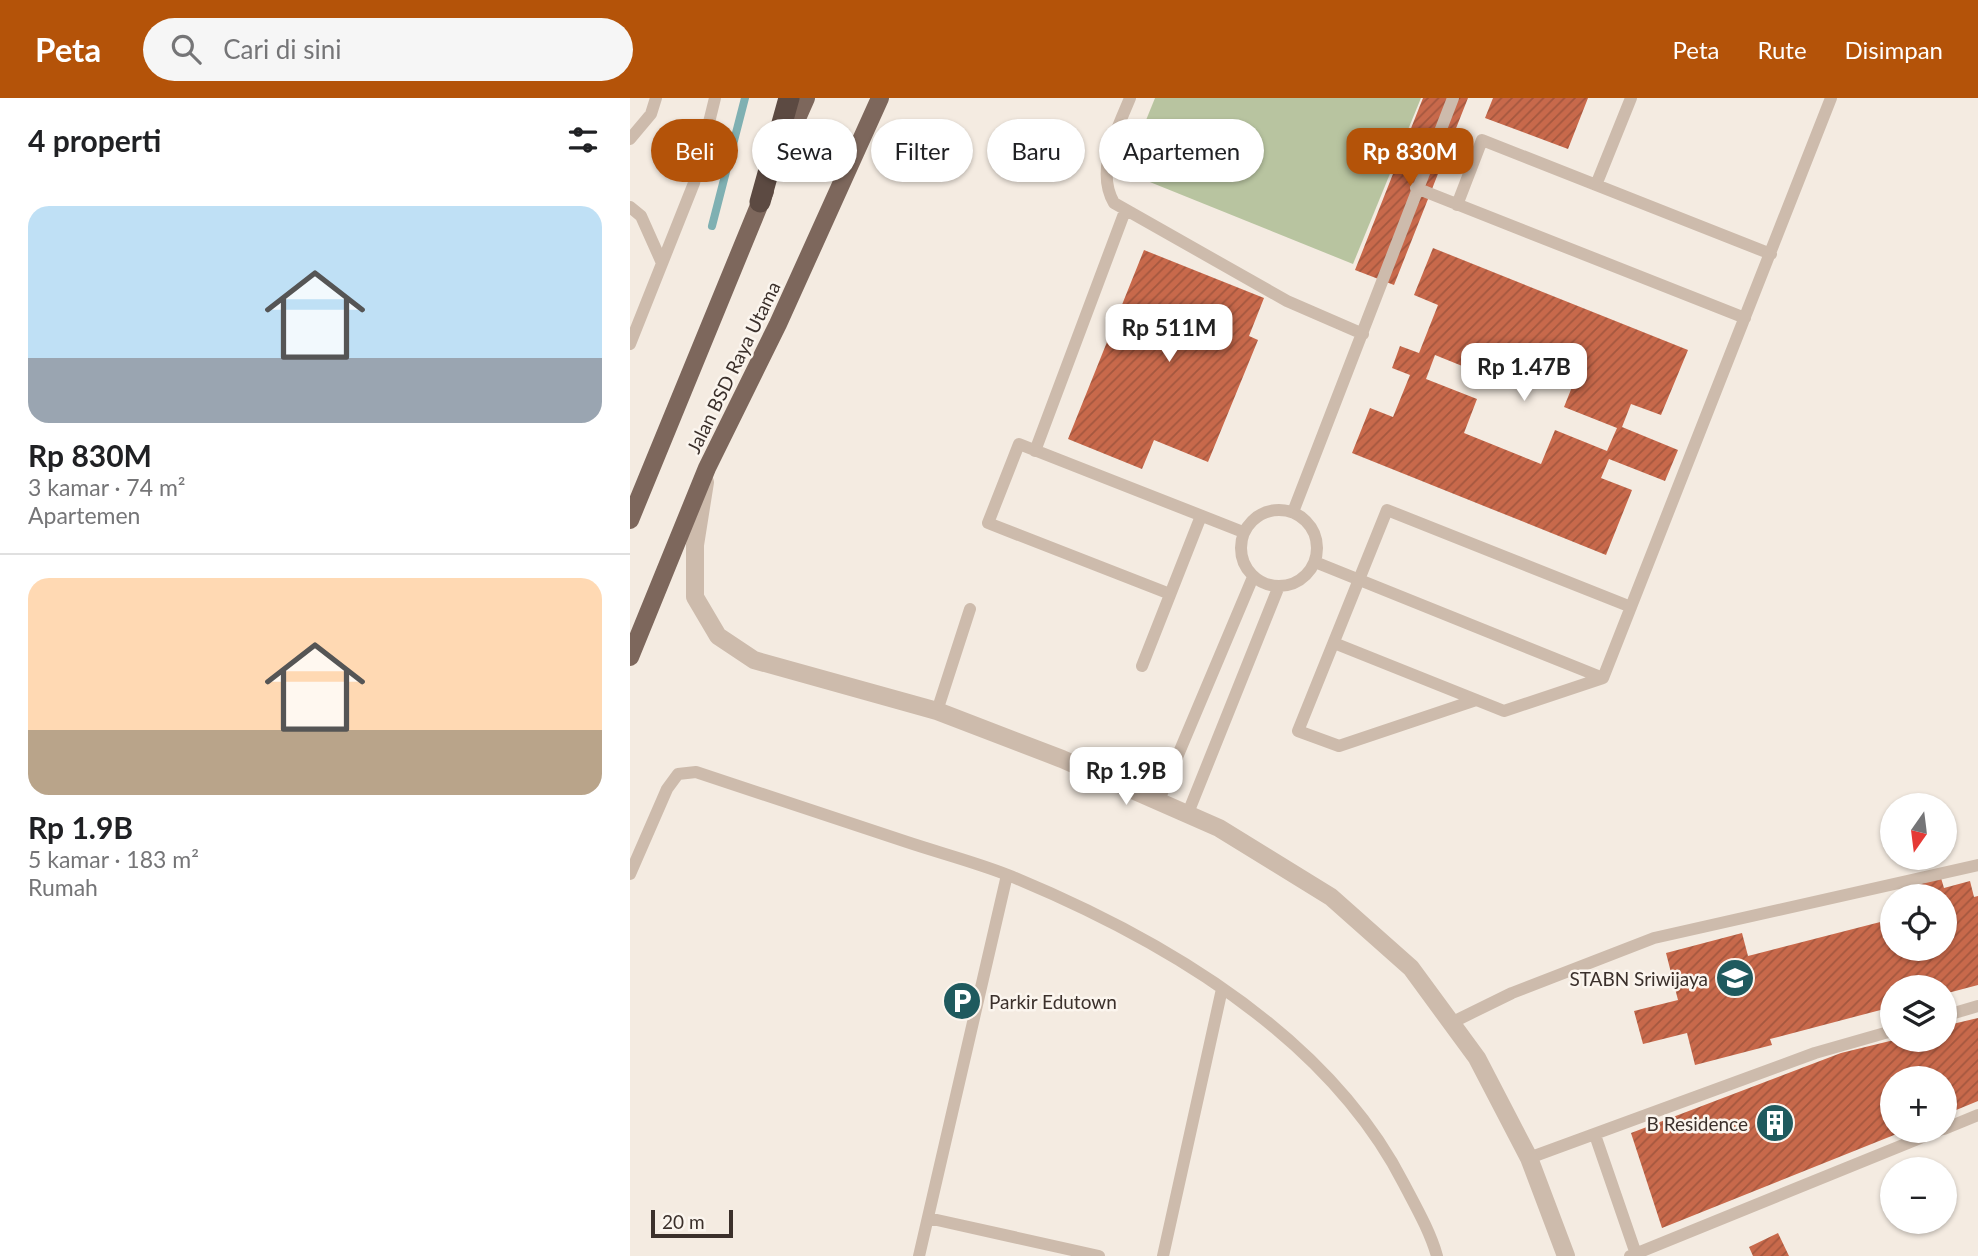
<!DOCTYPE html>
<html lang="id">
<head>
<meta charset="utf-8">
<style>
  :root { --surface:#fff; --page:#f6f6f6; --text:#202124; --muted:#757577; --line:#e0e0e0; --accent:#b45309 }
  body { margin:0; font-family:Lato,sans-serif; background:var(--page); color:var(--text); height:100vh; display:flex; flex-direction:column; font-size:26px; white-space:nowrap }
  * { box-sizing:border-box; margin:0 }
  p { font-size:23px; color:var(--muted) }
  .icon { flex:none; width:38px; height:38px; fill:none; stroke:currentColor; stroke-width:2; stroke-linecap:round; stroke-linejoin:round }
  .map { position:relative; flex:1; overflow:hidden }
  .panel { display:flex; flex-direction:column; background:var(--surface); width:630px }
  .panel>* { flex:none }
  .banner { position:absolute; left:21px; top:21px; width:665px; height:63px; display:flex; gap:14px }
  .needle { width:46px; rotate:194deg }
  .tools { position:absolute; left:1250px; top:695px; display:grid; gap:14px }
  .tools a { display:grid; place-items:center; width:77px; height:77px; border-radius:50%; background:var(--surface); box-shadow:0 2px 5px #0004; font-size:35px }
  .scale { position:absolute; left:21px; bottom:18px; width:82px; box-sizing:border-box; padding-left:7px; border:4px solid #3b302b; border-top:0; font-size:19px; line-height:24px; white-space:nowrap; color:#3b302b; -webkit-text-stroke:5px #fbf5ee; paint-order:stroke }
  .price { position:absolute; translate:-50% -60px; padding:0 16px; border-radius:14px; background:#fff; color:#222; font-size:23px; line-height:46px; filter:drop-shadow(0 2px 4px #0008) }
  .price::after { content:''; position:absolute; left:50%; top:42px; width:21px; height:16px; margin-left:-10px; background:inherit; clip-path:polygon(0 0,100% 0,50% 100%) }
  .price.active { background:var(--accent); color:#fff }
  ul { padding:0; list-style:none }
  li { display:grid; align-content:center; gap:14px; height:371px; padding:0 28px }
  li+li { border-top:2px solid var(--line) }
  li span { display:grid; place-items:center; height:217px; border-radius:21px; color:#555 }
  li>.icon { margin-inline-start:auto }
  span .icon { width:126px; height:126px; fill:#fffc; stroke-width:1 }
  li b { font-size:30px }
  h2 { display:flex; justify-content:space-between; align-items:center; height:84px; padding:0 28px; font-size:30px }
  .pill { padding:0 24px; border-radius:32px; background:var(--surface); box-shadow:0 2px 5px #0004; font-size:24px; line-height:63px }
  .pill.active { background:var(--accent); color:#fff }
  header { display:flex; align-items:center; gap:42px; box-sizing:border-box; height:98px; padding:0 35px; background:var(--accent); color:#fff }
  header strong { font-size:33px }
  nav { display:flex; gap:38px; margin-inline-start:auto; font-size:24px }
  .search { width:490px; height:63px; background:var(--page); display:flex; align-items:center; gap:18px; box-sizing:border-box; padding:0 24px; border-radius:38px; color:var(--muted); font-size:26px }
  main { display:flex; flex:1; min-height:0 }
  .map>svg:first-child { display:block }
</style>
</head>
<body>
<header>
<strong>Peta</strong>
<div class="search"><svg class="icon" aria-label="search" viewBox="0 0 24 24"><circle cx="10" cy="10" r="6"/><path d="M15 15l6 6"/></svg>Cari di sini</div>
<nav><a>Peta</a><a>Rute</a><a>Disimpan</a></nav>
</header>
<main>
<section class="panel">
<h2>4 properti<svg class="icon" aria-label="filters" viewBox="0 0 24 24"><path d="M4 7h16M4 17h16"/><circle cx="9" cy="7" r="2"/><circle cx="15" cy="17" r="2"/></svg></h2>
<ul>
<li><span style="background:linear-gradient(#bfe0f5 70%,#9aa5b1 0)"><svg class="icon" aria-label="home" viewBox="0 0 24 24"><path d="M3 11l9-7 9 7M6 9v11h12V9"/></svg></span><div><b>Rp 830M</b><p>3 kamar · 74 m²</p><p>Apartemen</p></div></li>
<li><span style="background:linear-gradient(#ffd9b3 70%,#b9a48a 0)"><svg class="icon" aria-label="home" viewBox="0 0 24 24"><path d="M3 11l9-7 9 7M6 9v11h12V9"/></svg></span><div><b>Rp 1.9B</b><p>5 kamar · 183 m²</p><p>Rumah</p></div></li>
</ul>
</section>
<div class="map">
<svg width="1348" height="1158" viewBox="0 0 1348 1158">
  <defs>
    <pattern id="building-hatch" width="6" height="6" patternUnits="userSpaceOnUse" patternTransform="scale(1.75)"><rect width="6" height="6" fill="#c8694b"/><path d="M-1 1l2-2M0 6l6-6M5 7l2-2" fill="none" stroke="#a4573f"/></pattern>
  </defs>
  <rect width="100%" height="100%" fill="#f4ebe1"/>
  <!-- pitch -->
  <path fill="#b8c4a0" d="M525 0H791L723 166 495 74Z"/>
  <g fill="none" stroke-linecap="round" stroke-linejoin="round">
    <!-- stream -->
    <path stroke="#7fb0b2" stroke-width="8" d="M82 128 115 0"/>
  </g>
  <!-- building -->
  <path fill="url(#building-hatch)" fill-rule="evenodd" d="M793 0H838L764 187 725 172Z
    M863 0H958L938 51 855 20Z
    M803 150 1058 252 1031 317 1001 306 992 329 1048 352 1035 383 979 361 971 380 1002 392 976 457 722 355 740 310 763 319 780 277 762 270 770 248 789 255 808 207 784 197ZM869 248 946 279 934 309 987 330 977 353 925 332 911 366 834 335 847 301 796 281 805 257 857 278Z
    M514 152 634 200 619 238 628 242 578 364 524 342 512 371 438 341Z
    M1311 780 1314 790 1340 783 1344 799 1348 798V887L1314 896V889H1262V909L1140 941 1142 947 1065 967 1057 935 1013 946 1004 913 1048 902 1036 855 1112 835 1118 858 1262 821V850H1314V798H1280L1278 789Z
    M1348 920V1003L1314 1017V980H1262V1032L1274 1033 1032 1130 1001 1035 1211 955 1264 942H1314V928Z
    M1148 1135 1159 1158H1123L1119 1149Z"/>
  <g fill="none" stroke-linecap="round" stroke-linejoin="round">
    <!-- service -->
    <path stroke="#cdbbac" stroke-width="12" d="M500 0C487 32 465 72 484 105L657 203 733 236
      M0 41 21 16 26 0
      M966 87 1001 0
      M786 90 1115 220
      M827 107 852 42 1141 156
      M0 109 11 118 32 165
      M0 246 64 85 85 0
      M405 353 495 113
      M611 450a38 38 0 1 1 76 0a38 38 0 1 1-76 0Z
      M663 414 823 0
      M685 464 973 580
      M540 496 358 425 389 346 613 434
      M704 545 874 613 973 580 1201 0
      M512 568 571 418
      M846 602 709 648 668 633 757 412 1001 509
      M307 613 340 511
      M529 702 623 479
      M558 715 649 488
      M0 776 37 691 48 676 66 674C137 697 207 721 277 744 310 755 345 764 378 777 529 839 697 936 774 1086 786 1109 800 1133 807 1158
      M1314 918 1348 908
      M821 925 882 895 1024 840 1348 767
      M1314 1031 1348 1017
      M965 1037 1006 1156
      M899 1060 1185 955 1262 933
      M298 1120 469 1158
      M289 1158 377 777
      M533 1158 592 891
      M1000 1158 1310 1032"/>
    <!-- minor -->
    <path stroke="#cdbbac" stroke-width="18" d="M75 384 65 447V499L88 538 124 562 307 613 432 661 589 730 701 799 781 870 847 960 899 1060 936 1158"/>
    <!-- primary -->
    <path stroke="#7d675c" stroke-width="18" d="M149 61 176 0
      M0 422 135 93
      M0 559 77 370 148 226 250 0"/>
    <!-- motorway -->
    <path stroke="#5c4a42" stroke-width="21" d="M130 104 159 0"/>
  </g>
  <!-- icons -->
  <defs>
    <symbol id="university-disc" viewBox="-11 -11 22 22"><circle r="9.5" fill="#1f5a5e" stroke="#fbf5ee"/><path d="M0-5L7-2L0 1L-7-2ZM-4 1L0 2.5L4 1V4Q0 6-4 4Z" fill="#fff"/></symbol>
    <symbol id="parking-disc" viewBox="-11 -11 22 22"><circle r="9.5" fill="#1f5a5e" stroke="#fbf5ee"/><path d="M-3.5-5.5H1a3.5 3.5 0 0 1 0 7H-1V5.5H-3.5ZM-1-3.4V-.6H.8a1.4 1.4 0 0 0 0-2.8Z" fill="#fff"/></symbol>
    <symbol id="building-disc" viewBox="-11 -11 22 22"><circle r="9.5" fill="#1f5a5e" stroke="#fbf5ee"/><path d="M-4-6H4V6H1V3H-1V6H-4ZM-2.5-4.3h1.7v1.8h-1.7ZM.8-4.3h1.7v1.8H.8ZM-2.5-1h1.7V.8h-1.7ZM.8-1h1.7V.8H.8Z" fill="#fff"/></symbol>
  </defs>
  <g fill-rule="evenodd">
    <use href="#university-disc" x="1083" y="858" width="44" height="44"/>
    <use href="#parking-disc" x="310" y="881" width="44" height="44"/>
    <use href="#building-disc" x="1123" y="1003" width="44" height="44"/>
  </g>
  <g text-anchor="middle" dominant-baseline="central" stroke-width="5" stroke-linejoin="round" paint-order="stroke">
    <!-- street labels -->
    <g font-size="19" fill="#3b302b" stroke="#fbf5ee">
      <text transform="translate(103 269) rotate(-64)">Jalan BSD Raya Utama</text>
    </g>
    <!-- poi labels -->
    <g font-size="19" fill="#3b302b" stroke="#fbf5ee" text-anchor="end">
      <text x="1078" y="880">STABN Sriwijaya</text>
      <text x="359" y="903" text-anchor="start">Parkir Edutown</text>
      <text x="1118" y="1025">B Residence</text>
    </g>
  </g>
</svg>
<div class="tools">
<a><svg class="needle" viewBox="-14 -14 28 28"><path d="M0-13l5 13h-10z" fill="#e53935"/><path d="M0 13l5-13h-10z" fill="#757577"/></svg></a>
<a><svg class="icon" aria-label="locate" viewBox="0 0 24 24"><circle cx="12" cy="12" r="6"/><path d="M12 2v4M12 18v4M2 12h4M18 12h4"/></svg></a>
<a><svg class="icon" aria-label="layers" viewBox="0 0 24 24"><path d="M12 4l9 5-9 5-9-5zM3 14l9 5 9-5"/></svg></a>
<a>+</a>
<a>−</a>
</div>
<div class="scale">20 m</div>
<b class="price active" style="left:780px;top:90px">Rp 830M</b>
<b class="price" style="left:539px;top:266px">Rp 511M</b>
<b class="price" style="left:894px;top:305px">Rp 1.47B</b>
<b class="price" style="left:496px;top:709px">Rp 1.9B</b>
<div class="banner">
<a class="pill active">Beli</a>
<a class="pill">Sewa</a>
<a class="pill">Filter</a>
<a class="pill">Baru</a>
<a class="pill">Apartemen</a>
</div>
</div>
</main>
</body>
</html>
